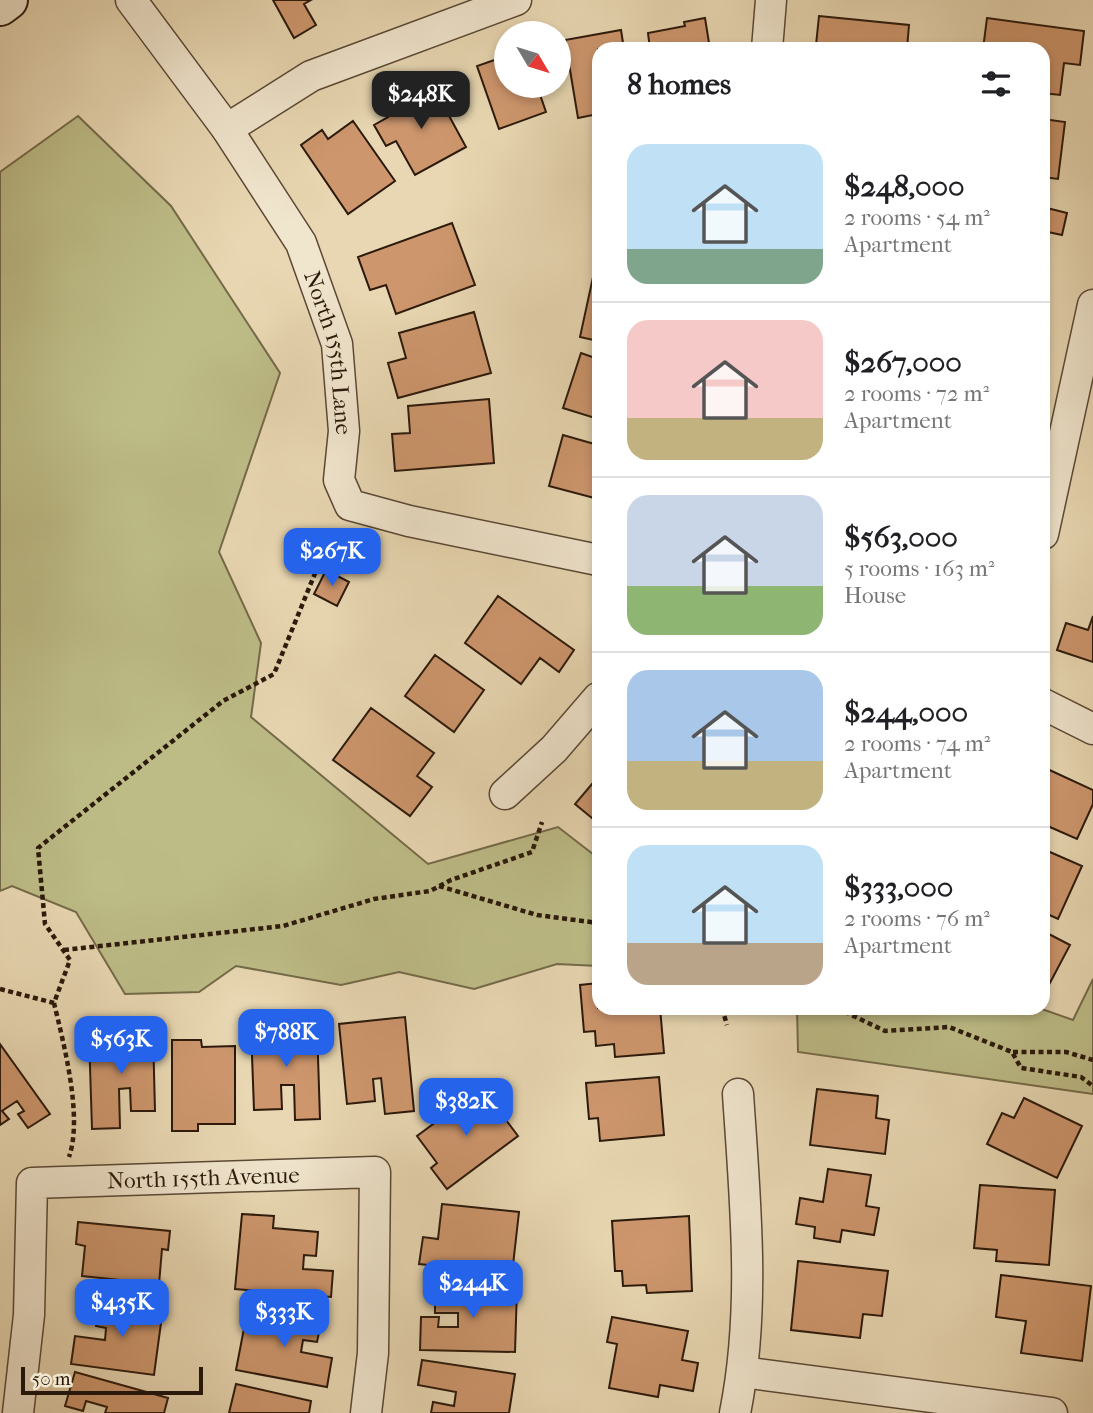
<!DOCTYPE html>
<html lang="en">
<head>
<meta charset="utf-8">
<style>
  :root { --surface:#fff; --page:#f2f2f2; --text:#202124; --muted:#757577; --line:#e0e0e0; --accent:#2563eb }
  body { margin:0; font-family:"IM FELL French Canon",serif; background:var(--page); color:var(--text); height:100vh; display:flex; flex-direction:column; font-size:26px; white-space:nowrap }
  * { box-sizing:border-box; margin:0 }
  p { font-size:23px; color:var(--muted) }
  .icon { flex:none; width:38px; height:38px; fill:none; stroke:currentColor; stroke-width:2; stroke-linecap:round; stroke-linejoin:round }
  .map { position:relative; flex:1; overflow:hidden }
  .details { position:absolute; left:592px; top:42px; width:458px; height:973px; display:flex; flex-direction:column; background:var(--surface); border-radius:21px; box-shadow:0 4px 10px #0003 }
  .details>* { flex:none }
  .needle { width:46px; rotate:128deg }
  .tools { position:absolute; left:494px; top:21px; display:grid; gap:14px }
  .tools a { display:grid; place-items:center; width:77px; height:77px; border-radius:50%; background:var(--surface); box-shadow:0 4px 10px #0003; font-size:35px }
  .scale { position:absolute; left:21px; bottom:18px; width:182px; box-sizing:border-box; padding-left:7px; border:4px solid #2b190b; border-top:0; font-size:19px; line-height:24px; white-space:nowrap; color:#2b190b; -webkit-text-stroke:5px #f0e5cd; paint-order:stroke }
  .price { position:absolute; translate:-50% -60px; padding:0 16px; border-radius:14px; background:var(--accent); color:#fff; font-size:23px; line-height:46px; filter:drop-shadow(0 2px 4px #0008) }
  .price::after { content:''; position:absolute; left:50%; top:42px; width:21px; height:16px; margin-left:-10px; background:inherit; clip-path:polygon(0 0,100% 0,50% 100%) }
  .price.selected { background:#222; color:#fff }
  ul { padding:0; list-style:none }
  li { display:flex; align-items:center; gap:21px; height:175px; padding:0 35px }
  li+li { border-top:2px solid var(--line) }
  li span { display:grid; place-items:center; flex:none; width:196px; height:140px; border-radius:21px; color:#555 }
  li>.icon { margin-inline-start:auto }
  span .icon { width:84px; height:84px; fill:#fffc; stroke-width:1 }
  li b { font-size:30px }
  h2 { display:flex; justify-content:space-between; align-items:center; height:84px; padding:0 35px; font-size:30px }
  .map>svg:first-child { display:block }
</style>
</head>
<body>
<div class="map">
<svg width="1093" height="1413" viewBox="0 0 1093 1413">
  <rect width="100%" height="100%" fill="#e8d7b2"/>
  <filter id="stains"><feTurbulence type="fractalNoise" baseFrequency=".00286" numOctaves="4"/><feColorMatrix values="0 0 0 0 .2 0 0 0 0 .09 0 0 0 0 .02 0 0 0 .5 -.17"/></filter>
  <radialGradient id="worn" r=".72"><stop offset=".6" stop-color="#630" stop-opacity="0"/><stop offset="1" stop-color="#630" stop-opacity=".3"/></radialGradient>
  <!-- green -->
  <path fill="#bdbc87" stroke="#746a49" stroke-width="2" d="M78 116 171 206 280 373 219 552 261 643 251 717 428 864 558 827 598 858V966L557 964 474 989 399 972 341 985 236 966 199 992 125 994 76 912 12 886 0 891V172Z
    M1093 979V1094L798 1052 797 1008H1039L1073 1020Z"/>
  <!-- building -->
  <path fill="#cd966d" stroke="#2b190b" stroke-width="2" d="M273 0H311L304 4 316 25 294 38Z
    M819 16 909 25 907 49H829L816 45Z
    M705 18 710 49H650L648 33 685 26 684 22Z
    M987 18 1084 31 1080 65 1064 63 1060 95 1043 93V49H983Z
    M621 30 624 49H598V114L578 118 565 40Z
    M506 56V86H537L546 112 499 129 477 66Z
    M434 88 466 147 415 175 396 141 386 146 374 125 388 117 382 105 397 97 402 106Z
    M1043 119 1065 122 1058 179 1043 177Z
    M353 121 395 181 348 214 301 145 322 130 328 139Z
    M1043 207 1067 213 1062 235 1043 231Z
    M452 223 475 285 396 314 386 285 370 290 358 257Z
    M593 277 598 279V341L580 337Z
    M474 312 491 373 398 398 388 363 406 358 399 333Z
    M581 353 598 359V419L563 408Z
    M489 399 494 463 395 471 392 434 410 433 408 406Z
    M563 435 598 445V499L549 486Z
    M326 570 349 582 337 606 314 594Z
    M498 596 574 650 559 672 540 658 521 684 465 643Z
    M1093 616V662L1057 650 1066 623 1088 630Z
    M435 655 484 690 454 732 405 696Z
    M371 708 434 753 417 776 432 787 410 816 333 760Z
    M1043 767 1093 790V804L1077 839 1043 824Z
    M592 784 598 789V823L575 804Z
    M1043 849 1082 866 1058 919 1043 912Z
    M1043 931 1070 945 1043 996Z
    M598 983V1008H660L664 1053 615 1057 614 1044 596 1046 595 1031 584 1032 580 985Z
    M405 1017 414 1111 385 1114 381 1078 373 1079 375 1101 347 1104 339 1024Z
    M317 1026 320 1119 295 1120 294 1085H281L282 1109 254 1110 251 1028Z
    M153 1033 155 1111H131L130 1088 119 1089 120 1128 92 1129 89 1035Z
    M172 1040H201L202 1047 235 1046V1124H198V1131H172Z
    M0 1044 50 1114 28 1128 18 1114 24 1111 17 1101 2 1111 9 1119 0 1125Z
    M659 1077 664 1135 600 1141 598 1118 589 1119 586 1083Z
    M482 1088 518 1136 447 1189 431 1168 437 1163 417 1136Z
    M817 1089 878 1096 876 1118 889 1120 885 1154 810 1145Z
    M1024 1098 1082 1126 1057 1178 987 1144 1002 1113 1014 1118Z
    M828 1169 871 1175 866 1206 879 1208 874 1235 842 1230 840 1242 814 1238 815 1227 796 1224 800 1198 823 1202Z
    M980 1185 1055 1190 1049 1265 996 1261 997 1250 974 1248Z
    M442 1204 519 1212 512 1274 419 1264 423 1237 438 1239Z
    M242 1214 274 1216 273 1228 318 1232 316 1256 304 1255 303 1269 333 1271 331 1297 235 1289Z
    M689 1216 692 1291 647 1293 646 1285 623 1286 622 1271H615L612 1221Z
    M78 1222 170 1231 168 1250 162 1249 159 1284 82 1276 85 1246 76 1244Z
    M798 1261 888 1271 882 1316 863 1314 860 1338 791 1330Z
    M1001 1275 1091 1286 1082 1361 1021 1353 1026 1321 996 1317Z
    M435 1285 517 1288 515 1352 420 1350 421 1317H439L438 1327H458V1313H435Z
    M99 1300 163 1308 154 1375 71 1364 75 1336 105 1340 106 1328 96 1326Z
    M277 1310 322 1318 317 1342 303 1340 301 1352 332 1358 327 1387 236 1370 246 1318 274 1323Z
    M612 1317 688 1331 682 1360 698 1363 693 1391 660 1385 658 1397 609 1388 617 1344 607 1342Z
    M422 1360 515 1374 509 1413H431L433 1402 454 1406 456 1392 418 1385Z
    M75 1372 168 1398 164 1413H105L107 1407 86 1401 83 1411 65 1406Z
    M236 1384 311 1401 309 1413H229Z"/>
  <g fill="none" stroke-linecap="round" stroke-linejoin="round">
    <defs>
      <g id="street">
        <path id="s1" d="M131 0 227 129 301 243 337 344 344 431 339 480 350 505 409 521 598 560"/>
        <path d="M767 49 771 0"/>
        <path d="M227 129 311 76 516 0"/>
        <path d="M1043 534 1093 305"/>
        <path d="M1043 704 1093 729"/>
        <path d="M505 794 554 749 598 698"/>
        <path d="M743 1372 1052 1413"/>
        <path id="s2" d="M18 1413 29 1315 32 1183 375 1172 373 1353 366 1413"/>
        <path d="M735 1413C756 1309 745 1199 738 1094"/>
      </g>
      <path id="secondary" d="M0 6 8 0"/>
    </defs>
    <!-- street casing -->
    <use href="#street" stroke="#5a4835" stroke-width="33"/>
    <!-- secondary casing -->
    <use href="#secondary" stroke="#2b190b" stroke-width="42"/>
    <!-- path -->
    <path stroke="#2b190b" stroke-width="4.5" stroke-dasharray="5 3.5" stroke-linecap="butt" d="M439 886 537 915 598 923
      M64 950 283 926 374 899 430 891 451 880 532 852 542 822
      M0 989 54 1003 70 960 45 924 38 848 223 701 274 674 329 539
      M54 1003C64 1045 83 1117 69 1157
      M722 1008 727 1025
      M837 1008 885 1031 949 1027 1012 1052 1021 1068 1081 1077 1093 1086
      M1013 1052H1066L1093 1060"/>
    <!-- street -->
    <use href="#street" stroke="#f0e5cd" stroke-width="30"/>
    <!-- secondary -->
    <use href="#secondary" stroke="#f0e5cd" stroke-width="38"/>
  </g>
  <g text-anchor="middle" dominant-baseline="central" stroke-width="7" stroke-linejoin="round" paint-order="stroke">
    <!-- street labels -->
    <g font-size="23" fill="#2b190b" stroke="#f0e5cd">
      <text stroke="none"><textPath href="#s1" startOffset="411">North 155th Lane</textPath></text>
      <text stroke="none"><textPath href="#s2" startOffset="402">North 155th Avenue</textPath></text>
    </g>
  </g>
  <rect width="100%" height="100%" filter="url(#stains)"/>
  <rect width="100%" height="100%" fill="url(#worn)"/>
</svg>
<div class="tools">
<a><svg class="needle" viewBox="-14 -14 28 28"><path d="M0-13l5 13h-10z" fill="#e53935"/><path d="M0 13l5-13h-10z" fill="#757577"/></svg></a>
</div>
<div class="scale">50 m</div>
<b class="price selected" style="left:421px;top:131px">$248K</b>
<b class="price" style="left:332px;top:588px">$267K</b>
<b class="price" style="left:286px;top:1069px">$788K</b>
<b class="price" style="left:121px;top:1076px">$563K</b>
<b class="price" style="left:466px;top:1138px">$382K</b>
<b class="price" style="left:473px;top:1320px">$244K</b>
<b class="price" style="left:122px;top:1339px">$435K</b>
<b class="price" style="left:284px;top:1349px">$333K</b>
<section class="details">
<h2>8 homes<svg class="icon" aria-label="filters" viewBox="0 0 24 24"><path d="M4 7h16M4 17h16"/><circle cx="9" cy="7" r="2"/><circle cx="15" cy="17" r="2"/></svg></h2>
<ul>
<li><span style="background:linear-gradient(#bfe0f5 75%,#7fa58c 0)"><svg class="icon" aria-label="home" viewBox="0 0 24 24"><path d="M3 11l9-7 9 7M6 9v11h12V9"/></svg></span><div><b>$248,000</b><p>2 rooms · 54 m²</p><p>Apartment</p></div></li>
<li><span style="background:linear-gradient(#f6c9c9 70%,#c2b280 0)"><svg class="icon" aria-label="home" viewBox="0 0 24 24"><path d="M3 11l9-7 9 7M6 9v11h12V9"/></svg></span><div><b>$267,000</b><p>2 rooms · 72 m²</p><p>Apartment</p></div></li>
<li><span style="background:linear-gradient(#c9d6e8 65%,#8fb573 0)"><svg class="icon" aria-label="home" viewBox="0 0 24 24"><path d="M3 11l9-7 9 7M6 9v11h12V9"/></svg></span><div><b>$563,000</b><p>5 rooms · 163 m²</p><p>House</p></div></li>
<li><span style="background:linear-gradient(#a9c7e8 65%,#c2b280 0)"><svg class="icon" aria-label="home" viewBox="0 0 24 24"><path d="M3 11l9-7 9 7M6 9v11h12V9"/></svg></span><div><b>$244,000</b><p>2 rooms · 74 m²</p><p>Apartment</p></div></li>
<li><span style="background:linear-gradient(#bfe0f5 70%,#b9a48a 0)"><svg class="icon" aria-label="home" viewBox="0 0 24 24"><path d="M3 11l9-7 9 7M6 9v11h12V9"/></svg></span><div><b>$333,000</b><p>2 rooms · 76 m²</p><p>Apartment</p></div></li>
</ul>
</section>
</div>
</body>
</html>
